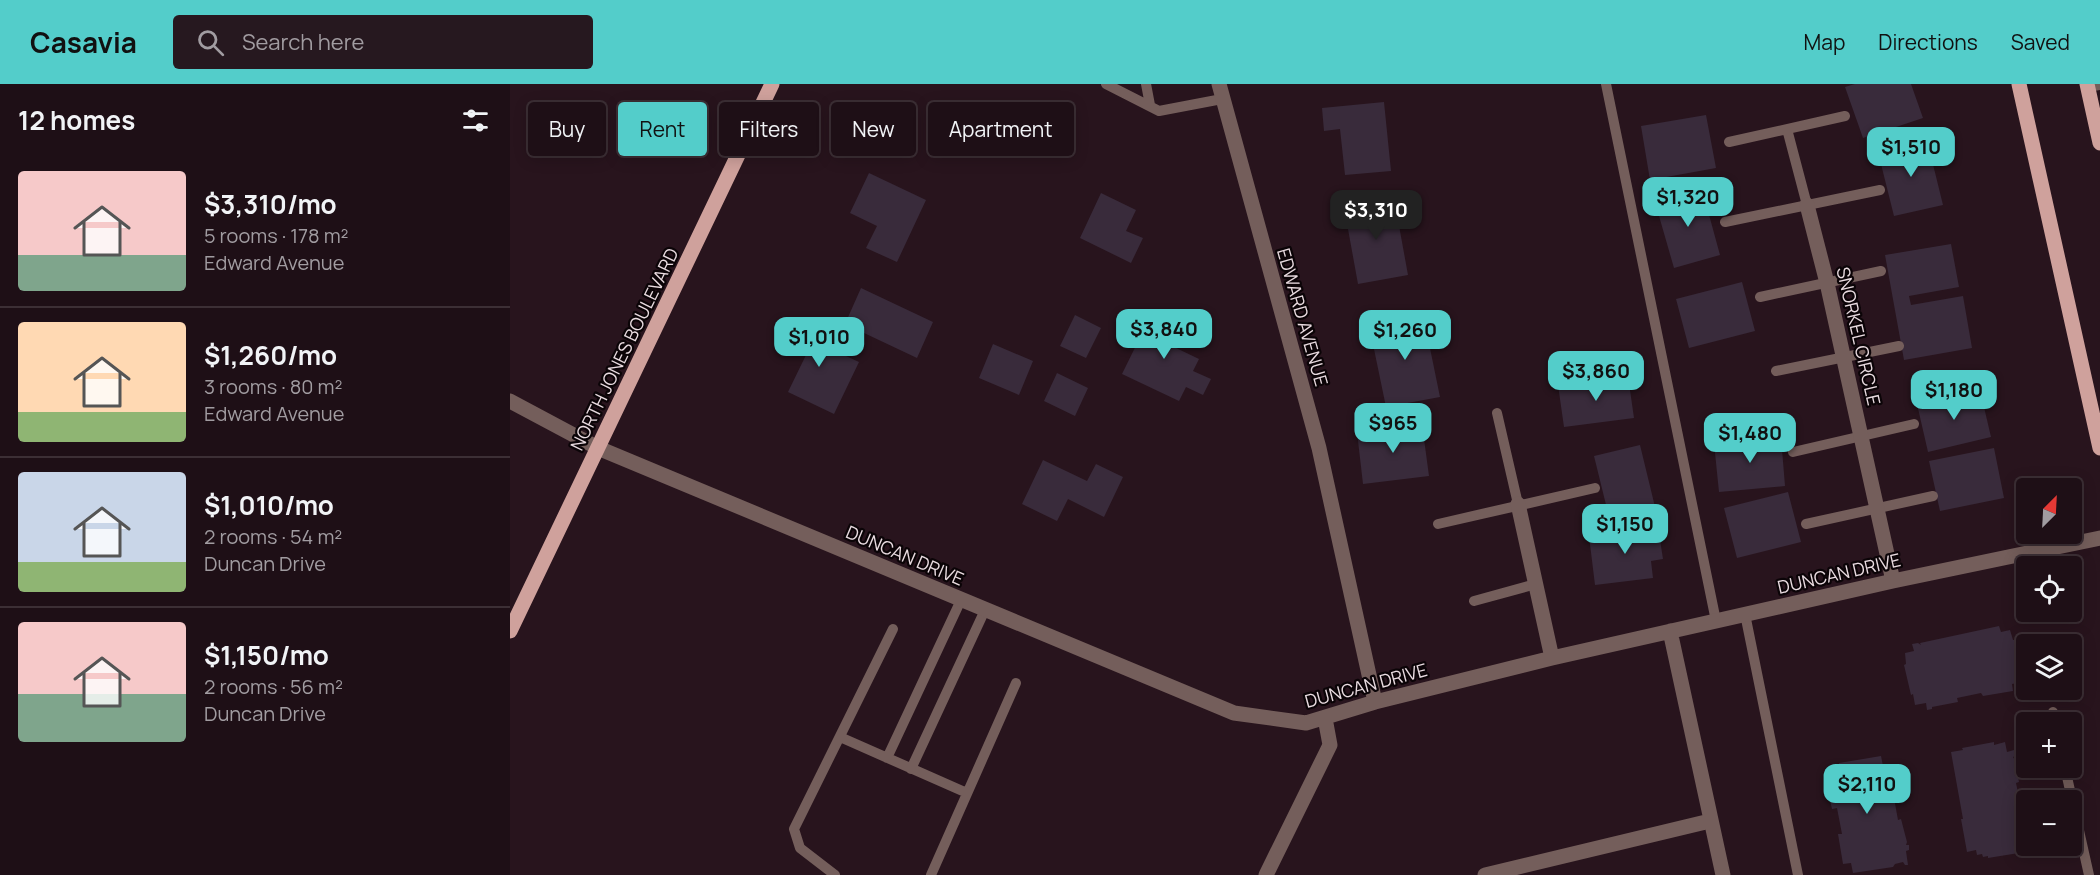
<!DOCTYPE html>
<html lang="en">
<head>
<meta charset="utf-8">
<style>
  :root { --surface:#1e0f16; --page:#26181f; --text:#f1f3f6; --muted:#a19ca1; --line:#3c2f35; --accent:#53cdca }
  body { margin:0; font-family:Manrope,sans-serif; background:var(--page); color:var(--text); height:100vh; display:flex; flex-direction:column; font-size:22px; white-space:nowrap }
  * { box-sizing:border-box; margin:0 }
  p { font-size:20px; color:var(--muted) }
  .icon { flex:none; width:33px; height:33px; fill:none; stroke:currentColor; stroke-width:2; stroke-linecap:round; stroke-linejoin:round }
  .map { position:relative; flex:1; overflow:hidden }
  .sheet { display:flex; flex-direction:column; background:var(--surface); width:510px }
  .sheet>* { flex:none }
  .guide { position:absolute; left:18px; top:18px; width:570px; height:54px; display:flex; gap:12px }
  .needle { width:39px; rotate:24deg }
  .controls { position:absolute; left:1506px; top:394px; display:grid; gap:12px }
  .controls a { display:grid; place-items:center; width:66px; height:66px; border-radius:6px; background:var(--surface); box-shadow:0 3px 15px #0003,0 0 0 2px var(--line); font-size:30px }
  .price { position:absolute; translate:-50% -51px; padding:0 14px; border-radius:12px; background:var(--accent); color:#111; font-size:20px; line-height:39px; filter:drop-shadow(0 2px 3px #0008) }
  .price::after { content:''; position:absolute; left:50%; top:36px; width:18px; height:14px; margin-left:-9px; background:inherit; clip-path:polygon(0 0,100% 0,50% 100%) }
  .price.active { background:#222; color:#fff }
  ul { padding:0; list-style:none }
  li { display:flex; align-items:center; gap:18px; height:150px; padding:0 18px }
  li+li { border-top:2px solid var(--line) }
  li span { display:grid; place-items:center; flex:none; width:168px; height:120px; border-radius:6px; color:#555 }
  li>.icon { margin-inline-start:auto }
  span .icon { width:72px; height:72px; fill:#fffc; stroke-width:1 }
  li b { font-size:26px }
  h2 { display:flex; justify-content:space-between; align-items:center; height:72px; padding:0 18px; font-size:26px }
  .chip { padding:0 21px; border-radius:6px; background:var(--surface); box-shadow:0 3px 15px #0003,0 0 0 2px var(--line); font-size:21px; line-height:54px }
  .chip.active { background:var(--accent); color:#111 }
  header { display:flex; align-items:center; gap:36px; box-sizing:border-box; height:84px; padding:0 30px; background:var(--accent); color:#111 }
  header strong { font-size:28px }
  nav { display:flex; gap:33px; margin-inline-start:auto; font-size:21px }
  .search { width:420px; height:54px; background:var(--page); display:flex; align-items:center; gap:15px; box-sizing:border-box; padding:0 21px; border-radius:6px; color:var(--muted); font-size:22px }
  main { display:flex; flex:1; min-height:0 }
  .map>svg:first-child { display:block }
</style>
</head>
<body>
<header>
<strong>Casavia</strong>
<div class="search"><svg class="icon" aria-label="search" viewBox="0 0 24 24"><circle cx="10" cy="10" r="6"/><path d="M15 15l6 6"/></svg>Search here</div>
<nav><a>Map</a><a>Directions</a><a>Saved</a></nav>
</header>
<main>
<section class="sheet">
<h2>12 homes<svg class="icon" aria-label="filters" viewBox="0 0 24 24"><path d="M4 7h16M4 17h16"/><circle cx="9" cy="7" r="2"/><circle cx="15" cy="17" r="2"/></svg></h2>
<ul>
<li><span style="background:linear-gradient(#f6c9c9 70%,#7fa58c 0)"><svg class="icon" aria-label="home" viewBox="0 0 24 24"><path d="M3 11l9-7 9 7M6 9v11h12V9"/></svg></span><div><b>$3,310/mo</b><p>5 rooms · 178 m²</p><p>Edward Avenue</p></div></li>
<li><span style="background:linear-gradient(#ffd9b3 75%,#8fb573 0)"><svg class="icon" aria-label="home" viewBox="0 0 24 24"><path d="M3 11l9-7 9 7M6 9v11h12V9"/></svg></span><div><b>$1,260/mo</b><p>3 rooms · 80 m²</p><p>Edward Avenue</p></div></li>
<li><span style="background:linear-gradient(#c9d6e8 75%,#8fb573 0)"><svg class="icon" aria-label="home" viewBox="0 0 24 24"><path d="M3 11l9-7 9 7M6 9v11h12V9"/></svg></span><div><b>$1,010/mo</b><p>2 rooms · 54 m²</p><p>Duncan Drive</p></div></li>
<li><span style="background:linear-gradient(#f6c9c9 60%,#7fa58c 0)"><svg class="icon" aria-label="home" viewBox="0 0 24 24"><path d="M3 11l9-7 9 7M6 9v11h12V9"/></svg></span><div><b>$1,150/mo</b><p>2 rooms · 56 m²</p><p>Duncan Drive</p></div></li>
</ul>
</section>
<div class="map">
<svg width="1590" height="791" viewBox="0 0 1590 791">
  <rect width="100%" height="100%" fill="#28141d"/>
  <!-- building -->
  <path fill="#392b3b" d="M1345 0H1401L1413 34 1353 54 1335 3Z
    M874 18 881 87 835 91 830 45 814 47 812 24Z
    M1196 31 1206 84 1140 96 1131 42Z
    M1417 56 1433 121 1384 132 1368 68Z
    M359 89 416 116 387 178 356 164 367 142 340 129Z
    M1192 105 1210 171 1164 184 1145 118Z
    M591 109 626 126 616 147 633 154 621 179 570 154Z
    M884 114 898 191 848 200 834 123Z
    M1441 160 1449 203 1399 212 1401 221 1453 212 1462 264 1394 276 1375 171Z
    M1232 198 1245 247 1179 264 1166 215Z
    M351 204 423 238 407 274 335 240Z
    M644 225 674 239 662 262 689 275 683 287 701 295 693 311 676 303 669 317 612 290Z
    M913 230 930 313 876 323 859 241Z
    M565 231 591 244 576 274 550 262Z
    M287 235 318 250 312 261 349 278 324 330 278 308 296 271 274 261Z
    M483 260 523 277 509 311 469 294Z
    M547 289 578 304 565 332 534 317Z
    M1118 292 1124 334 1054 343 1048 301Z
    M1470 306 1481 353 1418 368 1407 320Z
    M912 340 919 392 853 400 847 348Z
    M1271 353 1275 402 1209 408 1204 359Z
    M1130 361 1146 427 1100 437 1084 372Z
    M1484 364 1494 414 1430 427 1419 377Z
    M533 376 577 397 586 380 613 393 594 433 558 415 547 437 512 420Z
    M1278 408 1291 458 1227 474 1214 424Z
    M1148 443 1153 475 1141 477 1143 494 1085 501 1079 452Z
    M1489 542 1491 548 1500 546 1503 556H1505L1512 587H1509L1512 598 1502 600 1503 607 1473 612 1471 609 1447 614 1448 618 1422 623V625L1417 626 1416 619 1405 621 1403 610 1401 611 1394 581 1396 580 1395 569 1404 567 1402 560 1408 559 1411 561 1410 559Z
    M1484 658V661L1495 658 1497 668 1504 666 1505 672 1503 673 1505 676 1509 698 1506 699 1511 723H1514L1516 734V753L1512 754 1515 768 1478 774V772L1473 773 1472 770 1467 771 1466 766 1457 768 1451 735H1453L1441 668 1453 666 1452 664Z
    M1371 672 1373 682 1381 680V686H1379L1381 690 1384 701 1382 703 1388 736 1391 735 1397 758 1396 761H1399V766L1396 767 1398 781H1395L1393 778 1385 780 1383 783 1343 789 1341 779 1333 780 1328 750H1332L1327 724 1322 725 1317 703H1319L1318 700H1315L1314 695 1320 694 1319 683 1329 681V679Z"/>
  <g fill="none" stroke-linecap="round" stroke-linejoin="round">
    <!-- service -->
    <path stroke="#745e5b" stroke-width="10" d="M596 0 649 27 712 15
      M636 0 640 21
      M1096 0 1206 537
      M1578 3 1590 1
      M1277 45 1297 121
      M1219 58 1335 32
      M1215 138 1370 106
      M1250 213 1371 187
      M1266 287 1389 262
      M987 329 1008 420
      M1283 368 1404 340
      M928 440 1085 404
      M1296 440 1423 412
      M964 517 1026 500
      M1235 530 1288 791
      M1543 628 1546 639
      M330 653 457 709
      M377 674 451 516
      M1555 684 1579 791
      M401 685 475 526
      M325 791 290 764 284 745 383 545
      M421 791 506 599"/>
    <!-- minor -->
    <path stroke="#745e5b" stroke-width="15" d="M709 0 809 364 865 618
      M1297 121 1317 199 1383 497
      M0 317 88 364 724 629 796 639 865 618 1042 574 1383 497 1590 454
      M1008 420 1042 574
      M1160 547 1213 791
      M756 791 820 661 815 634
      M975 791 1200 737"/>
    <!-- primary -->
    <path stroke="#cfa19c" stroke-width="15" d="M1509 0 1590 364
      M1577 0 1590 59
      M0 547 262 0"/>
  </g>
  <g text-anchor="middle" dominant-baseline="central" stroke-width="4.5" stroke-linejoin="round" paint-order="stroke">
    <!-- street labels -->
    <g font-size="18" fill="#eadce1" stroke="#0b0407">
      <text transform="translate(793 233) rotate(74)">EDWARD AVENUE</text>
      <text transform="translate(1349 252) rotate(77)">SNORKEL CIRCLE</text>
      <text transform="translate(114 265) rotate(-64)">NORTH JONES BOULEVARD</text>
      <text transform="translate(395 471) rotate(23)">DUNCAN DRIVE</text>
      <text transform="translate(1329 489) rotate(-13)">DUNCAN DRIVE</text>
      <text transform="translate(856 601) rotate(-15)">DUNCAN DRIVE</text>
    </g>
  </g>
</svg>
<div class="controls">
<a><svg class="needle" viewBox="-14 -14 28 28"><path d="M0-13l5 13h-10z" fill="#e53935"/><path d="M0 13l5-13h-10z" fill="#a19ca1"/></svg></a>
<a><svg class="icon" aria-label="locate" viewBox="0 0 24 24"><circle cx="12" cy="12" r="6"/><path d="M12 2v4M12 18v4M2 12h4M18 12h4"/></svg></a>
<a><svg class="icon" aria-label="layers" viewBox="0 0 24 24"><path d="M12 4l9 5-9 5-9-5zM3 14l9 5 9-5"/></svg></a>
<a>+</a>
<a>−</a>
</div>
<b class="price" style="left:1401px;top:94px">$1,510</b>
<b class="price" style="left:1178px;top:144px">$1,320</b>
<b class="price active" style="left:866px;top:157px">$3,310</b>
<b class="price" style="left:654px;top:276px">$3,840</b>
<b class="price" style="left:895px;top:277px">$1,260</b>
<b class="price" style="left:309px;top:284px">$1,010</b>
<b class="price" style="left:1086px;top:318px">$3,860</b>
<b class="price" style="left:1444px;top:337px">$1,180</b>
<b class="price" style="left:883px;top:370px">$965</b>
<b class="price" style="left:1240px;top:380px">$1,480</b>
<b class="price" style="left:1115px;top:471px">$1,150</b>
<b class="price" style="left:1357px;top:731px">$2,110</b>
<div class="guide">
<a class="chip">Buy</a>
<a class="chip active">Rent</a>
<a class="chip">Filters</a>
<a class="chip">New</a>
<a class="chip">Apartment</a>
</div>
</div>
</main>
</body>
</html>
